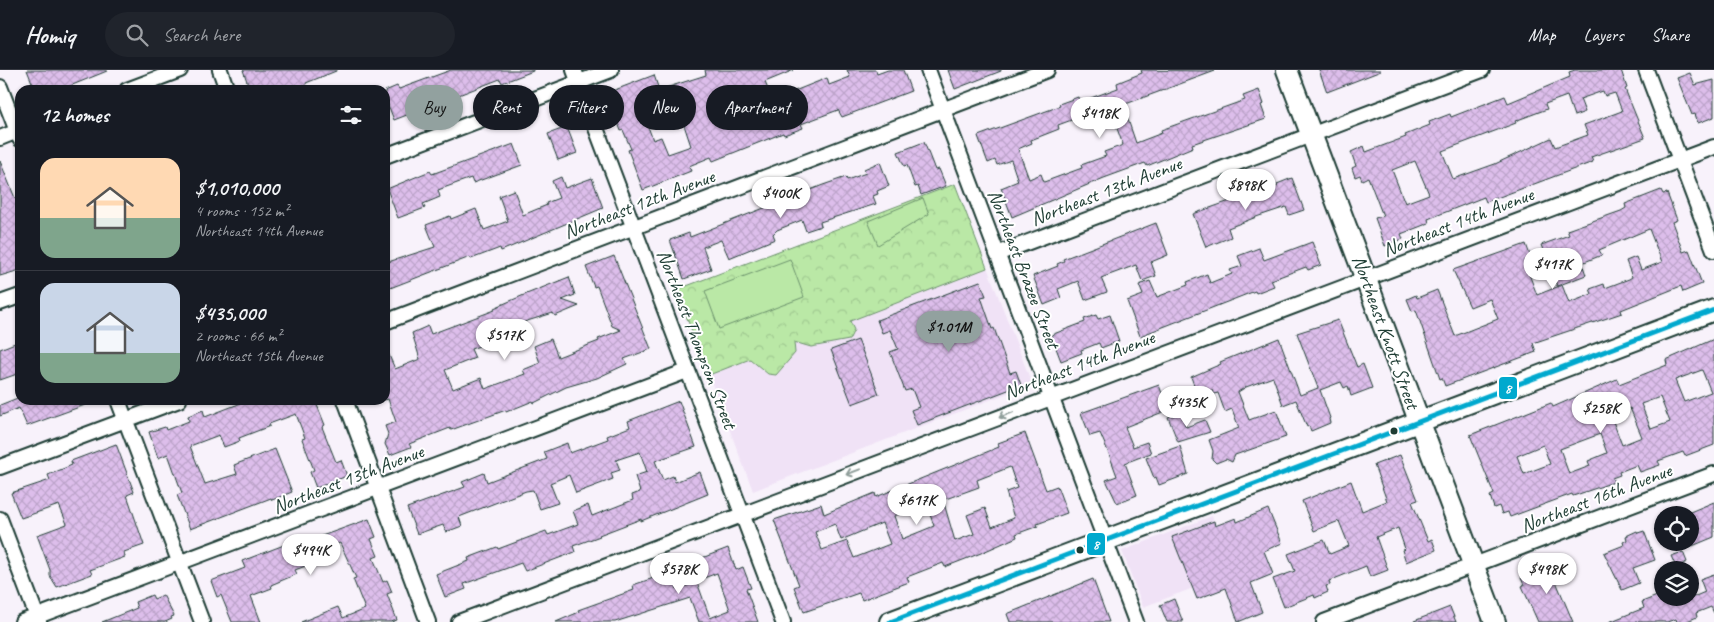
<!DOCTYPE html>
<html lang="en">
<head>
<meta charset="utf-8">
<style>
  :root { --surface:#171b24; --page:#20242c; --text:#f1f3f6; --muted:#9ea1a6; --line:#363941; --accent:#92a19f }
  body { margin:0; font-family:Caveat,sans-serif; background:var(--page); color:var(--text); height:100vh; display:flex; flex-direction:column; font-size:19px; white-space:nowrap }
  * { box-sizing:border-box; margin:0 }
  p { font-size:16px; color:var(--muted) }
  .icon { flex:none; width:28px; height:28px; fill:none; stroke:currentColor; stroke-width:2; stroke-linecap:round; stroke-linejoin:round }
  .map { position:relative; flex:1; overflow:hidden }
  .drawer { position:absolute; left:15px; top:15px; width:375px; height:320px; display:flex; flex-direction:column; background:var(--surface); border-radius:15px; box-shadow:0 1px 4px #0004 }
  .drawer>* { flex:none }
  .banner { position:absolute; left:405px; top:15px; width:475px; height:45px; display:flex; gap:10px }
  .tools { position:absolute; left:1654px; top:436px; display:grid; gap:10px }
  .tools a { display:grid; place-items:center; width:45px; height:45px; border-radius:50%; background:var(--surface); box-shadow:0 1px 4px #0004; font-size:25px }
  .price { position:absolute; translate:-50% -42px; padding:0 11px; border-radius:18px; background:#fff; color:#222; font-size:16px; line-height:32px; filter:drop-shadow(0 1px 2px #0008) }
  .price::after { content:''; position:absolute; left:50%; top:30px; width:15px; height:11px; margin-left:-8px; background:inherit; clip-path:polygon(0 0,100% 0,50% 100%) }
  .price.selected { background:var(--accent); color:#111 }
  ul { padding:0; list-style:none }
  li { display:flex; align-items:center; gap:15px; height:125px; padding:0 25px }
  li+li { border-top:1px solid var(--line) }
  li span { display:grid; place-items:center; flex:none; width:140px; height:100px; border-radius:15px; color:#555 }
  li>.icon { margin-inline-start:auto }
  span .icon { width:60px; height:60px; fill:#fffc; stroke-width:1 }
  li b { font-size:21px }
  h2 { display:flex; justify-content:space-between; align-items:center; height:60px; padding:0 25px; font-size:21px }
  .tag { padding:0 18px; border-radius:22px; background:var(--surface); box-shadow:0 1px 4px #0004; font-size:18px; line-height:45px }
  .tag.selected { background:var(--accent); color:#111 }
  header { display:flex; align-items:center; gap:30px; box-sizing:border-box; height:70px; padding:0 25px; background:var(--surface); border-bottom:1px solid var(--line) }
  header strong { font-size:24px }
  nav { display:flex; gap:28px; margin-inline-start:auto; font-size:18px }
  .search { width:350px; height:45px; background:var(--page); display:flex; align-items:center; gap:12px; box-sizing:border-box; padding:0 18px; border-radius:28px; color:var(--muted); font-size:19px }
  .map>svg:first-child { display:block }
</style>
</head>
<body>
<header>
<strong>Homiq</strong>
<div class="search"><svg class="icon" aria-label="search" viewBox="0 0 24 24"><circle cx="10" cy="10" r="6"/><path d="M15 15l6 6"/></svg>Search here</div>
<nav><a>Map</a><a>Layers</a><a>Share</a></nav>
</header>
<div class="map">
<svg width="1714" height="552" viewBox="0 0 1714 552">
  <defs>
    <pattern id="forest-crowns" width="20" height="18" patternUnits="userSpaceOnUse" patternTransform="scale(1.25)"><rect width="20" height="18" fill="#bae8a6"/><path d="M2 6a3 3 0 1 1 6 0M12 15a3 3 0 1 1 6 0" fill="none" stroke="#9fc890"/></pattern>
    <pattern id="building-cross-hatch" width="8" height="8" patternUnits="userSpaceOnUse" patternTransform="scale(1.25)"><rect width="8" height="8" fill="#ddbeeb"/><path d="M0 0l8 8M0 8l8-8" fill="none" stroke="#bda4ca"/></pattern>
  </defs>
  <rect width="100%" height="100%" fill="#f8f2fb"/>
  <filter id="ink" filterUnits="userSpaceOnUse"><feTurbulence type="fractalNoise" baseFrequency=".02" numOctaves="2"/><feDisplacementMap in="SourceGraphic" scale="10" xChannelSelector="R" yChannelSelector="G"/><feConvolveMatrix kernelMatrix="1 2 1 2 8 2 1 2 1" color-interpolation-filters="sRGB"/></filter>
  <g filter="url(#ink)">
    <!-- built -->
    <path fill="#f0e2f6" d="M955 114 1032 314 753 421 676 220Z
      M1212 446 1233 503 1143 537 1122 481Z"/>
    <!-- forest -->
    <path fill="url(#forest-crowns)" stroke="#6c926d" d="M955 114 987 198 850 251 854 260 849 270 811 277 794 272 795 283 776 305 768 304 750 289 709 305 676 220Z"/>
    <!-- garden -->
    <path fill="#bae8a6" stroke="#6c926d" d="M923 128 929 144 878 175 868 151Z
      M790 189 804 227 719 259 705 221Z"/>
    <!-- building -->
    <path fill="url(#building-cross-hatch)" stroke="#1f3d34" fill-rule="evenodd" d="M27 0H107V1L60 20H35Z
      M243 0H336V1L306 13 308 20H250Z
      M451 0H533V1L502 13 500 9 394 50 385 27V21L397 16 399 19Z
      M705 0H794L765 12 773 32 793 25 792 22 827 8 829 15 850 7 847 0H876L877 4 888 0H903L911 21 842 47 838 40 801 54 803 58 784 65 783 63 713 91 711 87 689 96 691 101 643 120 628 80 631 79 623 60 621 61 607 23 654 5 659 20 706 5ZM674 25 691 76 668 84 661 67 653 70 641 38Z
      M948 0H1001V1L955 19Z
      M1141 0 1215 1 1123 35 1136 73 1162 63 1161 60 1245 30 1243 26 1259 20 1264 34 1261 35 1266 49 1192 74 1193 77 1147 96 1145 93 1104 108 1012 147 1001 118 1018 111 1011 90 997 95 995 90 988 93 978 66 1060 36 1059 34 1078 27 1080 32 1118 18 1117 13 1142 3ZM1096 41 1098 47 1111 42 1123 75 1104 82 1106 86 1081 95 1082 98 1044 112 1041 104 1029 109 1018 79 1032 73 1031 70 1059 59 1058 55Z
      M1319 0H1380L1381 1 1327 22Z
      M1575 0H1621L1627 18 1625 19 1645 68 1591 87 1593 92 1486 132 1484 127 1428 149 1429 153 1401 164 1403 169 1385 176 1375 148 1383 146 1368 107 1362 110 1360 105 1355 107 1352 98 1356 96 1351 82 1364 76 1366 82 1406 67 1405 65 1430 55 1429 52 1450 44 1451 47 1505 26 1508 33 1570 7 1569 2ZM1603 21 1605 26 1615 23 1622 41 1584 55 1588 65 1555 77 1551 68 1495 94 1453 109 1442 81 1516 53 1515 51 1547 39 1545 34 1567 26 1574 46 1585 42 1580 29ZM1415 91 1429 124 1405 133 1392 100Z
      M1690 3 1695 15 1714 10V47L1698 53 1695 44 1692 45 1677 8Z
      M567 57 577 83 558 90 548 64Z
      M924 72 935 100 939 99 946 116 921 125 918 116 915 117 907 95 904 96 898 82Z
      M514 74 522 95 473 113 471 108 438 120 440 127 423 134 425 138 398 148 387 119 430 101 432 104Z
      M0 91 15 128 20 127V200L0 206Z
      M880 92 889 116 877 121 878 124 873 126 876 134 820 152 821 156 806 161 802 150 777 160 773 164 775 169 729 188 721 170 703 177 711 199 684 209 670 170 689 163 690 167 823 115 846 107 847 110 866 103 864 99Z
      M561 107 565 118 592 108 603 138 501 181 500 178 471 189 470 187 385 220V193L435 177 426 155 450 146 451 149 476 139 484 160 508 151 499 126 514 120 523 145 547 135 546 133 559 128 552 111Z
      M1292 108 1304 140 1289 145 1286 137 1259 146 1228 158 1231 167 1206 177 1193 144 1241 127 1242 130 1278 116 1277 114Z
      M1661 120 1663 124 1667 123 1677 150 1672 152 1683 182 1689 180 1702 214 1683 222 1681 216 1621 240 1622 243 1533 273 1536 282 1445 316 1442 308 1440 309 1416 240 1412 241 1407 229 1416 225 1417 228 1437 220 1455 266 1498 249 1490 229 1470 237 1453 200 1526 174 1531 188 1524 191 1537 225 1562 215 1569 233 1592 224 1590 219 1604 214 1605 218 1629 209 1632 207 1626 191 1636 187 1641 200 1662 192 1649 159 1599 180 1602 185 1582 193 1586 205 1557 216 1541 175 1569 165 1567 160 1621 141 1626 138 1625 134Z
      M1156 153 1168 185 1151 192 1156 206 1142 211 1136 195 1101 208 1107 222 1085 230 1078 211 1058 219 1061 228 1044 235 1033 206 1058 196 1057 194 1064 191 1063 189Z
      M1312 172 1321 195 1308 200 1306 197 1271 210 1274 216 1256 223 1255 221 1140 266 1127 231 1143 225 1139 215 1150 211 1157 227 1188 215 1187 212 1207 204 1210 213 1232 204 1230 200 1242 196 1238 186 1259 178 1264 190Z
      M614 186 651 279 624 289 627 294 597 308 566 317 534 333 533 331 506 342V340L451 360 450 358 409 374 411 377 390 385 385 374 388 364 385 356 396 352 388 329 385 330V276L395 299 420 289 412 263 428 256 431 264 495 240 494 238 524 225 569 207 575 225 562 230 579 236 555 246 553 243 511 256 512 258 496 264 498 269 471 279 475 288 445 300 453 319 481 308 485 319 525 304 523 300 540 293 534 276 551 269 558 287 599 271 598 269 621 260 612 256 597 216 594 217 586 197Z
      M980 211 986 226 981 227 992 259 994 258 1010 303 1016 301 1021 315 917 355 911 340 919 337 912 319 905 321 890 282 898 279 890 260 882 263 877 250Z
      M1096 245 1098 249 1110 245 1119 271 1101 278 1099 273 1081 280 1082 283 1061 291 1051 265 1085 252 1084 249Z
      M1338 250 1357 297 1363 294 1372 318 1351 326 1348 316 1344 318 1341 312 1320 320 1330 348 1329 349 1330 353 1311 361 1309 356 1307 357 1296 330 1283 335 1273 307 1246 317 1238 322 1249 350 1276 340 1286 367 1235 385 1232 392 1226 389 1216 393 1212 389 1213 381 1209 370 1239 358 1232 339 1225 342 1218 323 1214 324 1212 320 1198 326 1191 307 1221 294 1220 292 1279 268 1300 325 1318 318 1297 263Z
      M1714 269V375L1685 386 1683 382 1658 391 1660 395 1640 402 1637 395 1619 402 1620 405 1612 408 1614 412 1573 426 1572 424 1510 447 1508 442 1502 444 1499 436 1494 438 1490 426 1494 424 1470 365 1551 333 1553 337 1617 309 1619 314 1667 295 1666 290ZM1702 300 1711 322 1684 332 1675 310ZM1660 327 1670 352 1651 359 1641 334ZM1630 338 1642 367 1622 375 1611 346ZM1600 364 1607 383 1588 391 1590 396 1569 404 1560 379ZM1543 375 1550 394 1524 404 1517 386Z
      M858 270 879 324 852 334 831 280Z
      M20 271V303L0 310V279Z
      M1159 315 1168 340 1125 357 1133 377 1147 372 1151 383 1125 393 1137 425 1117 433 1106 410 1117 406 1109 384 1100 363 1090 366 1081 343Z
      M20 327V330L96 331 27 356 19 338 0 346V335Z
      M249 330H315L325 355 322 357 336 392 341 390 347 406 316 418 310 402 314 400 302 369 305 368 296 344 269 354 270 356 239 368 240 371 224 377 219 365 190 376 205 414 237 404 234 395 275 379 292 422 272 430 271 428 190 459 177 425 182 423 168 384 158 388 149 362 165 357 166 360 189 351 188 346 203 340 205 347Z
      M679 331 696 377 655 391 663 410 673 406 675 412 700 402 708 424 641 451V449L599 465 600 466 573 476 575 482 525 501 521 493 464 514 466 519 445 527 436 504 469 491 468 488 497 477 498 479 546 461 548 465 578 454 573 441 588 435 592 446 633 430 632 425 640 422 635 406 647 402 640 382 616 390 620 400 611 403 613 409 576 423 569 405 550 413 558 433 540 439 533 420 526 421 459 447 462 456 446 462 443 455 417 464 407 438 465 417 462 412 484 403 487 412 547 389 544 382 567 373 570 383 608 369 607 366 630 357 628 351Z
      M1181 343 1186 357 1205 350 1210 362 1178 372 1168 347Z
      M1025 363 1046 420 1057 416 1067 443 1037 454 1038 456 1016 464 1017 467 981 483 945 497 943 493 907 507 909 512 862 530 859 523 804 542 794 517 799 515 774 450 821 434 824 444 875 423 876 427 999 377 998 373ZM1010 397 1017 418 1006 422 1014 448 992 457 985 438 967 445 974 464 955 471 943 430 979 417 977 410ZM919 436V438L927 436 934 456 902 469 894 446ZM882 453 890 474 854 488 847 471 822 480 815 462 835 454 841 470Z
      M116 374 134 422 127 425 144 475 124 482 125 487 90 500 92 504 57 517 50 506V500L37 465 67 454 59 435 21 448 11 423 50 410 48 405 72 395 71 391Z
      M1180 376 1188 404 1159 415 1156 407 1154 408 1146 388Z
      M1400 385 1418 430 1412 432 1428 471 1432 469 1436 480 1406 492 1402 480 1405 479 1398 458 1376 467 1388 500 1370 507 1366 496 1329 511 1330 515 1326 516 1328 522 1315 528 1314 525 1284 537 1273 509 1295 501 1288 484 1324 470 1330 484 1349 476 1339 451 1314 461 1302 431 1351 411 1362 441 1387 431 1374 395Z
      M1714 432V467L1690 477V442Z
      M1268 439 1282 473 1264 481 1273 504 1251 513 1262 542 1238 552 1226 518 1197 529 1172 467 1214 451 1215 456 1236 448 1237 452Z
      M369 449 376 467 371 469 378 486 373 488 383 512 387 510 392 522 387 524 397 550 391 552H301L338 537 343 548 365 539 353 509 356 508 340 473 313 484 316 492 295 500 297 504 271 515 272 518 251 526 261 552H232L221 525 217 527 211 511 245 498 242 491 284 475 307 468 308 471Z
      M1637 461 1638 463 1644 461 1655 490 1633 498 1639 513 1622 520 1604 483 1624 475 1623 472 1627 470 1626 466Z
      M728 478 736 500 743 497 751 518 746 519 758 552H699L690 528 615 552H556L579 542 578 540 634 520 633 515 671 502 677 519 697 512 710 548 730 540 717 503 696 511 689 493Z
      M1683 482 1687 492 1676 497 1671 486Z
      M1559 492 1564 505 1555 509 1573 552H1538L1522 516 1524 515 1521 508Z
      M1714 504V543L1711 537 1696 543 1697 547 1685 552H1677L1676 549 1667 552H1609L1644 538 1642 532 1662 524V528H1691L1705 522 1700 509Z
      M1093 509 1109 552H1010L1007 544Z
      M152 525 154 529 163 525 174 546 171 547 172 549 165 552H102L137 538 135 532Z
      M1174 529 1183 552H1167L1160 535Z
      M1450 537 1456 552H1414V551Z"/>
    <g fill="none" stroke-linecap="round" stroke-linejoin="round">
      <defs>
        <path id="street" d="M220 0 227 20
          M574 0 783 552
          M928 0 1136 552
          M1646 0 1714 180
          M0 17 20 69
          M127 20 180 0
          M0 68 20 60
          M385 86 611 0
          M997 184 1482 0
          M0 233 20 226
          M385 252 1047 0
          M118 330 202 552
          M345 330 428 552
          M0 397 179 330
          M0 449 39 552
          M22 552 687 301
          M459 552 1714 77
          M1324 552 1714 404"/>
        <path id="secondary" d="M1287 0 1495 552
          M890 552 1714 240"/>
      </defs>
      <!-- street casing -->
      <use href="#street" stroke="#1f3d34" stroke-width="18"/>
      <!-- secondary casing -->
      <use href="#secondary" stroke="#1f3d34" stroke-width="24"/>
      <!-- street -->
      <use href="#street" stroke="#fff" stroke-width="14"/>
      <!-- secondary -->
      <use href="#secondary" stroke="#fff" stroke-width="20"/>
      <defs>
        <path id="bus-1" d="M890 552 1714 240"/>
      </defs>
      <!-- bus-1 casing -->
      <use href="#bus-1" stroke="#fff" stroke-width="9"/>
      <!-- bus-1 -->
      <use href="#bus-1" stroke="#00a9ce" stroke-width="5"/>
    </g>
    <!-- one-way arrows -->
    <defs><path id="oneway-shaft" d="M-6 0H5M1.5-3L5.5 0L1.5 3" fill="none" stroke-width="1.6" stroke-linecap="round" stroke-linejoin="round" transform="scale(1.25)"/></defs>
    <g stroke="#8f9e9a">
      <use href="#oneway-shaft" transform="translate(1006 345) rotate(159)"/>
      <use href="#oneway-shaft" transform="translate(853 402) rotate(159)"/>
    </g>
  </g>
  <!-- markers -->
  <g fill="#1f3d34" stroke="#fff" stroke-width="2">
    <circle cx="1394" cy="361" r="4.5"/>
    <circle cx="1080" cy="480" r="4.5"/>
  </g>
  <g text-anchor="middle" dominant-baseline="central" stroke-width="4" stroke-linejoin="round" paint-order="stroke">
    <!-- street labels -->
    <g font-size="20" fill="#1f3d34" stroke="#fff">
      <text transform="translate(1106 121) rotate(-21)">Northeast 13th Avenue</text>
      <text transform="translate(639 134) rotate(-21)">Northeast 12th Avenue</text>
      <text transform="translate(1458 152) rotate(-21)">Northeast 14th Avenue</text>
      <text transform="translate(1024 199) rotate(69)">Northeast Brazee Street</text>
      <text transform="translate(1386 262) rotate(70)">Northeast Knott Street</text>
      <text transform="translate(697 269) rotate(69)">Northeast Thompson Street</text>
      <text transform="translate(1079 295) rotate(-21)">Northeast 14th Avenue</text>
      <text transform="translate(348 409) rotate(-21)">Northeast 13th Avenue</text>
      <text transform="translate(1596 428) rotate(-21)">Northeast 16th Avenue</text>
    </g>
  </g>
  <g stroke="#fff" stroke-width="2">
    <rect x="1498" y="306" width="20" height="24" rx="5" fill="#00a9ce"/>
    <rect x="1086" y="462" width="20" height="24" rx="5" fill="#00a9ce"/>
  </g>
  <g font-size="14" text-anchor="middle" font-weight="bold" fill="#fff">
    <text x="1508" y="323">8</text>
    <text x="1096" y="479">8</text>
  </g>
</svg>
<div class="tools">
<a><svg class="icon" aria-label="locate" viewBox="0 0 24 24"><circle cx="12" cy="12" r="6"/><path d="M12 2v4M12 18v4M2 12h4M18 12h4"/></svg></a>
<a><svg class="icon" aria-label="layers" viewBox="0 0 24 24"><path d="M12 4l9 5-9 5-9-5zM3 14l9 5 9-5"/></svg></a>
</div>
<b class="price" style="left:1100px;top:69px">$418K</b>
<b class="price" style="left:1246px;top:141px">$898K</b>
<b class="price" style="left:781px;top:149px">$400K</b>
<b class="price" style="left:1553px;top:220px">$417K</b>
<b class="price selected" style="left:949px;top:283px">$1.01M</b>
<b class="price" style="left:505px;top:291px">$517K</b>
<b class="price" style="left:1187px;top:358px">$435K</b>
<b class="price" style="left:1601px;top:364px">$258K</b>
<b class="price" style="left:917px;top:456px">$617K</b>
<b class="price" style="left:311px;top:506px">$494K</b>
<b class="price" style="left:679px;top:525px">$578K</b>
<b class="price" style="left:1547px;top:525px">$498K</b>
<div class="banner">
<a class="tag selected">Buy</a>
<a class="tag">Rent</a>
<a class="tag">Filters</a>
<a class="tag">New</a>
<a class="tag">Apartment</a>
</div>
<section class="drawer">
<h2>12 homes<svg class="icon" aria-label="filters" viewBox="0 0 24 24"><path d="M4 7h16M4 17h16"/><circle cx="9" cy="7" r="2"/><circle cx="15" cy="17" r="2"/></svg></h2>
<ul>
<li><span style="background:linear-gradient(#ffd9b3 60%,#7fa58c 0)"><svg class="icon" aria-label="home" viewBox="0 0 24 24"><path d="M3 11l9-7 9 7M6 9v11h12V9"/></svg></span><div><b>$1,010,000</b><p>4 rooms · 152 m²</p><p>Northeast 14th Avenue</p></div></li>
<li><span style="background:linear-gradient(#c9d6e8 70%,#7fa58c 0)"><svg class="icon" aria-label="home" viewBox="0 0 24 24"><path d="M3 11l9-7 9 7M6 9v11h12V9"/></svg></span><div><b>$435,000</b><p>2 rooms · 66 m²</p><p>Northeast 15th Avenue</p></div></li>
</ul>
</section>
</div>
</body>
</html>
